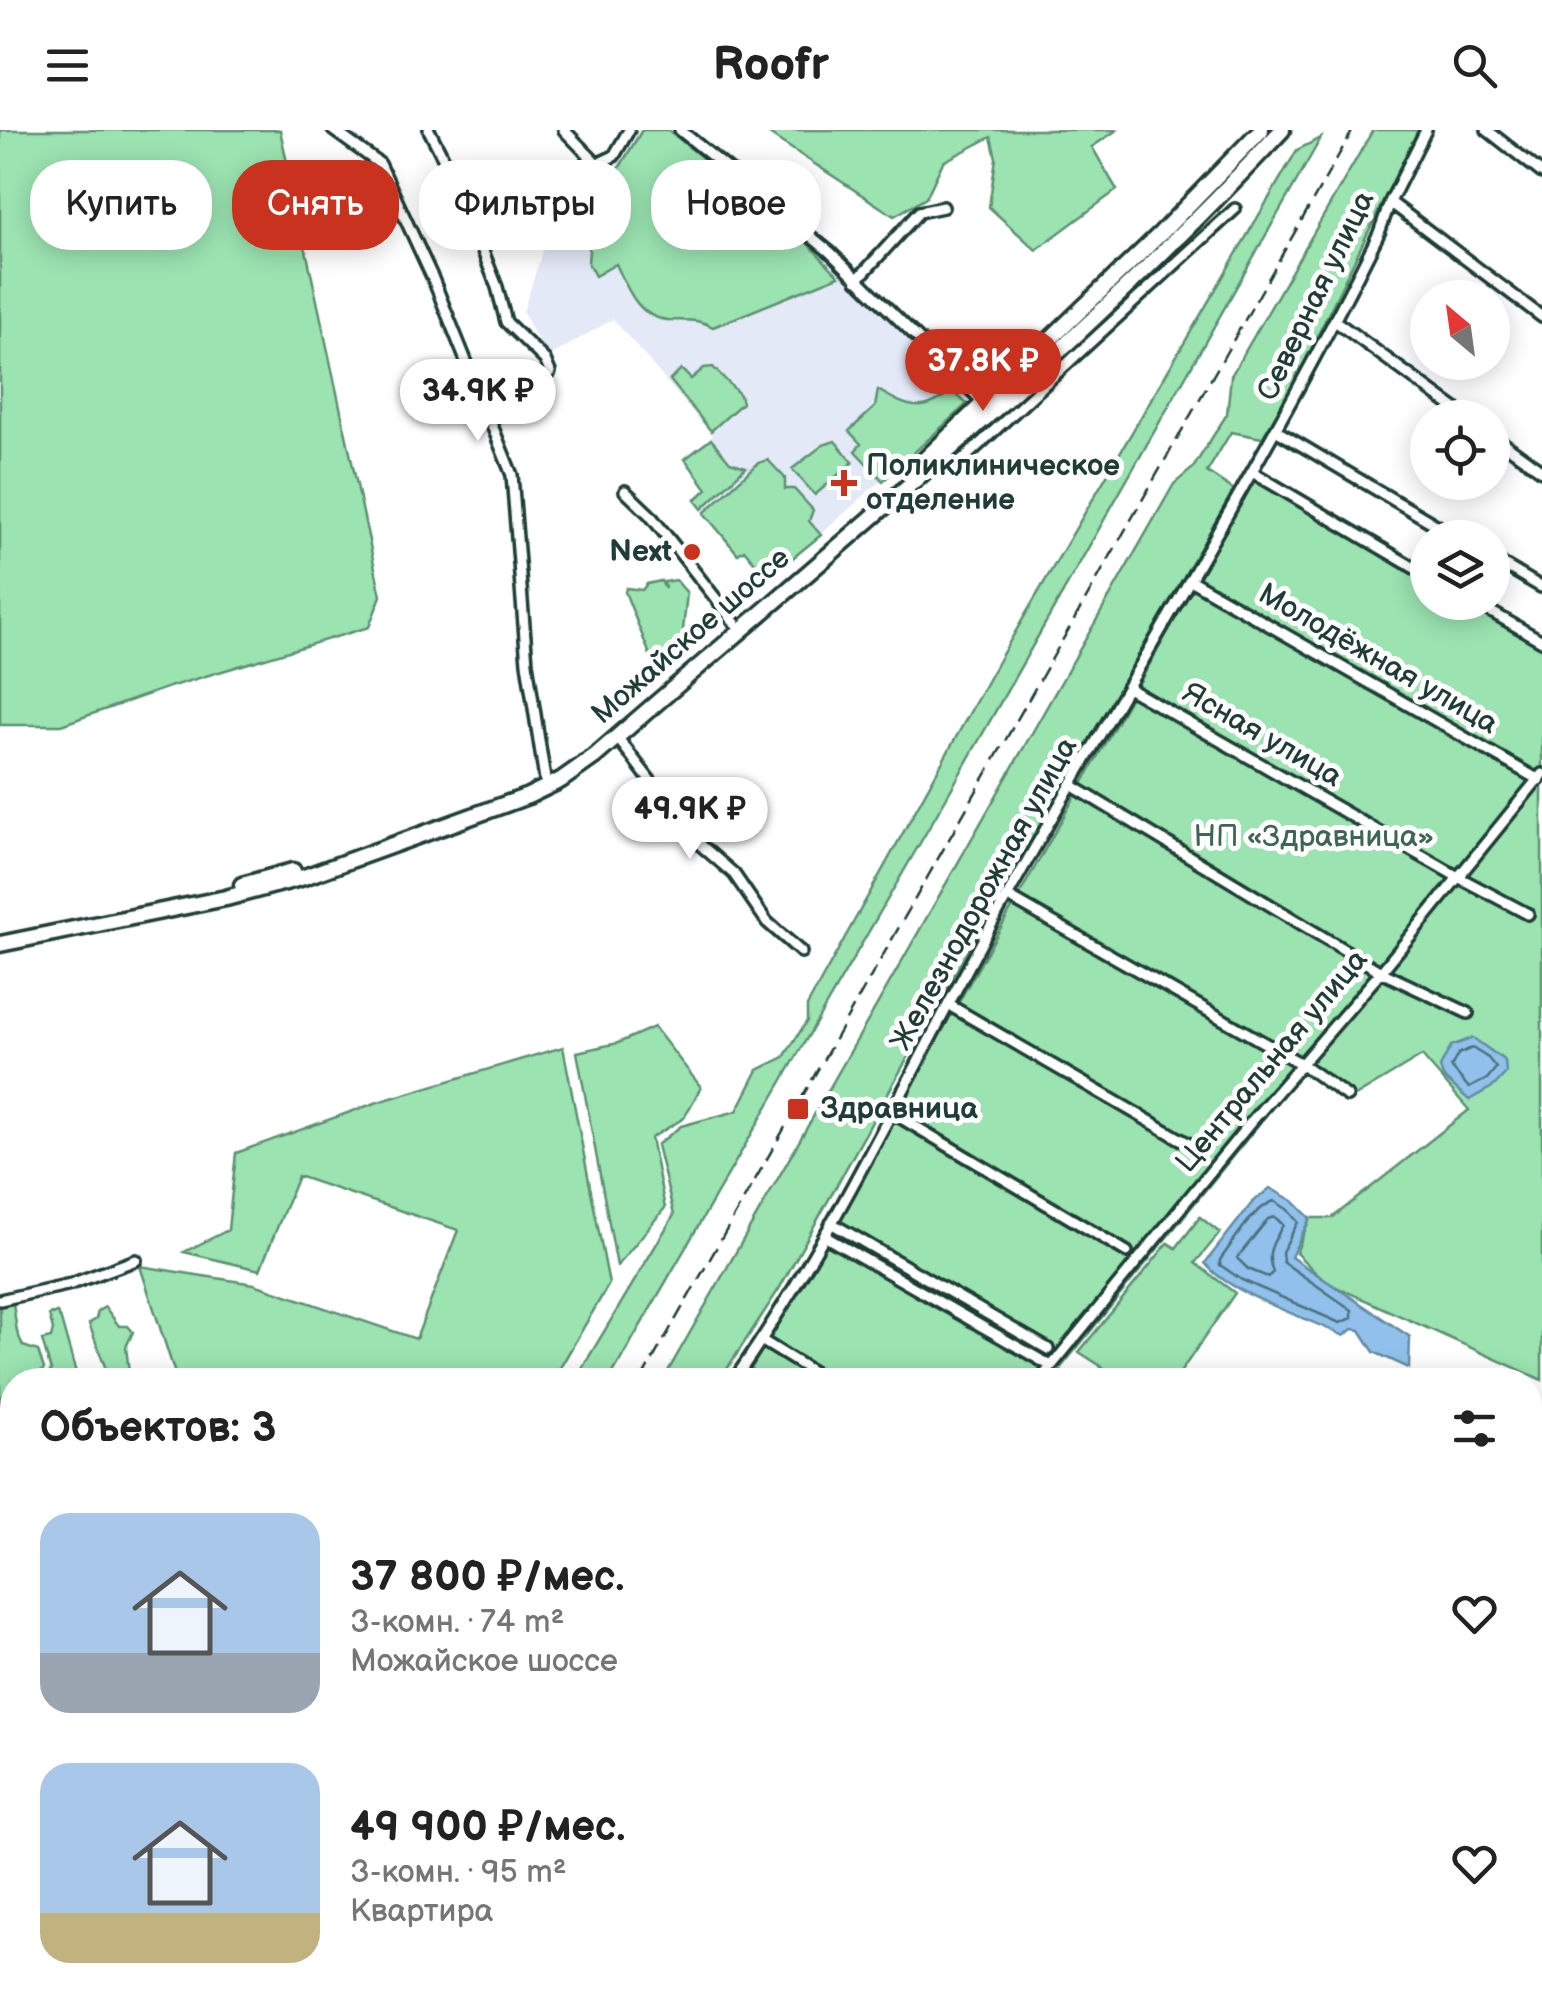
<!DOCTYPE html>
<html lang="ru">
<head>
<meta charset="utf-8">
<style>
  :root { --surface:#fff; --page:#f6f6f6; --text:#222; --muted:#767676; --accent:#c8321e }
  body { margin:0; font-family:"Balsamiq Sans",sans-serif; background:var(--page); color:var(--text); height:100vh; display:flex; flex-direction:column; font-size:38px; white-space:nowrap }
  * { box-sizing:border-box; margin:0 }
  p { font-size:32px; color:var(--muted) }
  .icon { flex:none; width:55px; height:55px; fill:none; stroke:currentColor; stroke-width:2; stroke-linecap:round; stroke-linejoin:round }
  .map { position:relative; flex:1; overflow:hidden }
  .drawer { position:absolute; left:0px; top:1238px; width:1542px; height:642px; display:flex; flex-direction:column; background:var(--surface); border-radius:40px 40px 0 0; box-shadow:0 5px 25px #0003 }
  .drawer>* { flex:none }
  .banner { position:absolute; left:30px; top:30px; width:1000px; height:90px; display:flex; gap:20px }
  .needle { width:65px; rotate:331deg }
  .controls { position:absolute; left:1410px; top:150px; display:grid; gap:20px }
  .controls a { display:grid; place-items:center; width:100px; height:100px; border-radius:50%; background:var(--surface); box-shadow:0 5px 25px #0003; font-size:50px }
  .price { position:absolute; translate:-50% -85px; padding:0 22px; border-radius:35px; background:#fff; color:#222; font-size:32px; line-height:65px; filter:drop-shadow(0 2px 5px #0008) }
  .price::after { content:''; position:absolute; left:50%; top:60px; width:30px; height:22px; margin-left:-15px; background:inherit; clip-path:polygon(0 0,100% 0,50% 100%) }
  .price.current { background:var(--accent); color:#fff }
  ul { padding:0; list-style:none }
  li { display:flex; align-items:center; gap:30px; height:250px; padding:0 40px }
  li span { display:grid; place-items:center; flex:none; width:280px; height:200px; border-radius:30px; color:#555 }
  li>.icon { margin-inline-start:auto }
  span .icon { width:120px; height:120px; fill:#fffc; stroke-width:1 }
  li b { font-size:42px }
  h2 { display:flex; justify-content:space-between; align-items:center; height:120px; padding:0 40px; font-size:42px }
  .pill { padding:0 35px; border-radius:40px; background:var(--surface); box-shadow:0 5px 25px #0003; font-size:35px; line-height:90px }
  .pill.current { background:var(--accent); color:#fff }
  header { display:flex; justify-content:space-between; align-items:center; height:130px; padding:0 40px; background:var(--surface); font-size:45px; font-weight:700 }
  .map>svg:first-child { display:block }
</style>
</head>
<body>
<header><svg class="icon" aria-label="menu" viewBox="0 0 24 24"><path d="M4 6h16M4 12h16M4 18h16"/></svg>Roofr<svg class="icon" aria-label="search" viewBox="0 0 24 24"><circle cx="10" cy="10" r="6"/><path d="M15 15l6 6"/></svg></header>
<div class="map">
<svg width="1542" height="1879" viewBox="0 0 1542 1879">
  <rect width="100%" height="100%" fill="#fff"/>
  <filter id="ink" filterUnits="userSpaceOnUse"><feTurbulence type="fractalNoise" baseFrequency=".01" numOctaves="2"/><feDisplacementMap in="SourceGraphic" scale="20" xChannelSelector="R" yChannelSelector="G"/><feConvolveMatrix kernelMatrix="1 2 1 2 8 2 1 2 1" color-interpolation-filters="sRGB"/></filter>
  <g filter="url(#ink)">
    <!-- built -->
    <path fill="#e4e9f7" d="M639 0H672L809 109 971 272 767 451 744 422 737 426 693 369 706 359 683 328 713 306 613 189 550 226 541 216 523 182 544 116 556 64 616 38Z"/>
    <!-- green -->
    <path fill="#9be3b1" stroke="#5d9072" stroke-width="2.5" d="M0 0H280L381 466 369 497 169 557 61 595H0Z
      M642 0H668L805 111 839 146 713 197C697 188 685 191 667 190 637 187 627 157 616 134L595 146 588 133 589 120 560 66 618 40Z
      M763 0H1117L1092 17 1117 60 1036 120 989 77 996 28 991 7 943 32 926 68 894 86Z
      M1373 0H1418L1291 260 1262 308 1231 302 1207 342 1234 360 952 848 779 1159 720 1250H663L1174 354 1193 338 1227 284 1231 246Z
      M1321 8 945 670 609 1250H575L674 1085 657 1015 681 996 737 981 758 940 784 927 807 891V876L1000 528 1297 20Z
      M713 237 740 265 742 273 711 301 670 250 681 239 691 249 704 238Z
      M878 260C907 277 924 286 951 260L967 274 883 351 855 321 861 314 849 301 875 277Z
      M711 309 730 332 746 337 702 379 695 370 707 359 685 329Z
      M835 311 853 332 815 365 792 339 823 315Z
      M768 330 785 348V359H794L813 380 809 391 821 405 768 448 744 420 738 424 704 383 758 333Z
      M1260 339 1427 437 1428 472 1487 473 1542 504V1250L1325 1152 1296 1123 1310 1088H1332L1469 980 1422 926 1355 966 1307 935 1059 1240 1075 1250H745Z
      M676 450 687 463 683 500 691 514 662 540 652 530 625 462 626 458 642 460 647 454 661 451 665 459 664 452Z
      M654 897 701 957 684 988 651 1008 665 1078 617 1136 577 922 618 913Z
      M563 917 609 1154 553 1250H177L140 1136 254 1154 416 1209 458 1100 298 1046 260 1140 184 1122 228 1100 236 1023 378 972Z
      M1200 1087 1220 1103 1195 1133 1235 1163 1175 1250H1123L1079 1222 1168 1113 1176 1118Z
      M13 1173 17 1202 23 1216 38 1221 44 1239 33 1250H12V1868H191L184 1879H0V1176Z
      M105 1177 119 1196H128L133 1202 126 1217 130 1250H110L89 1194 96 1189 98 1181Z
      M57 1183 61 1190 78 1250H43L51 1241 42 1210 51 1208 53 1200 49 1185Z
      M1542 1357V1879H1272L1280 1868H1530V1392Z
      M377 1868H1041L1038 1879H371Z"/>
    <!-- water -->
    <path fill="#90c0eb" stroke="#638ca2" stroke-width="2.5" d="M1473 908 1505 931 1506 943 1494 956 1469 970 1443 947 1440 937 1451 916Z
      M1270 1058 1293 1071 1310 1088 1291 1127 1410 1207 1409 1238 1374 1222 1360 1200 1352 1199 1344 1206C1309 1189 1226 1162 1205 1133L1252 1073Z"/>
    <g fill="none" stroke-linecap="round" stroke-linejoin="round">
      <!-- shore -->
      <path stroke="#4c717d" stroke-width="2.5" d="M1472 918 1488 928 1496 938 1487 949 1469 958 1451 937 1458 924Z
        M1274 1071 1287 1079 1298 1092 1282 1122 1283 1132 1352 1180V1188L1340 1193 1242 1150 1220 1135V1130C1235 1110 1251 1080 1274 1071Z
        M1275 1087 1283 1095C1273 1113 1265 1122 1273 1142L1268 1147 1248 1139 1237 1128 1268 1089Z"/>
      <defs>
        <path id="minor" d="M333 0 380 34 433 149 512 345 527 533 545 649
          M429 0 457 55 497 157 506 192 545 230 550 242
          M564 0 597 34 614 26 629 0
          M680 0 830 122 984 273
          M1487 0 1542 43
          M1390 72 1542 187
          M857 150 919 82 943 77
          M1335 191 1468 288
          M1277 301 1458 408
          M1492 305 1542 341
          M941 327 948 334 957 335 1235 79
          M1252 342 1428 446
          M625 361 650 385 735 493
          M1492 428 1541 457
          M1190 450 1539 650
          M1474 472 1542 511
          M1128 558 1458 747 1528 784
          M617 607 696 711 734 744 767 792 801 822
          M1071 655 1381 842 1468 883
          M1007 766 1303 935 1347 966
          M949 875 1189 1014
          M891 982 1127 1122
          M831 1093 1048 1219
          M824 1106 1051 1236
          M0 1170 71 1154 136 1130
          M761 1210 826 1250
          M734 1250C841 1097 917 925 1009 763 1133 543 1267 329 1379 103L1390 72 1426 0
          M1040 1250 1251 992 1381 842 1542 644
          M361 1868 381 1879
          M601 1868 620 1879
          M846 1868 865 1879
          M950 1879 951 1868
          M1263 1879 1271 1868"/>
        <path id="primary" d="M919 335 1161 103 1261 0
          M242 755 293 741
          M0 814 226 768 304 747 528 666 561 650 595 626C829 423 1071 227 1282 0"/>
      </defs>
      <!-- minor casing -->
      <use href="#minor" stroke="#1f3d34" stroke-width="16"/>
      <!-- primary casing -->
      <use href="#primary" stroke="#1f3d34" stroke-width="21"/>
      <!-- minor -->
      <use href="#minor" stroke="#fff" stroke-width="9"/>
      <!-- primary -->
      <use href="#primary" stroke="#fff" stroke-width="14"/>
      <!-- rail -->
      <path stroke="#1f3d34" stroke-width="2.5" stroke-dasharray="15 8" stroke-linecap="butt" d="M641 1250 1353 0
        M292 1879 298 1868"/>
    </g>
  </g>
  <!-- markers -->
  <g fill="#c8321e" stroke="#fff" stroke-width="4">
    <path d="M839 338h10v10h10v10h-10v10h-10v-10h-10v-10h10z"/>
    <circle cx="692" cy="422" r="10"/>
    <rect x="786" y="967" width="24" height="24" rx="5"/>
  </g>
  <g text-anchor="middle" dominant-baseline="central" stroke-width="10" stroke-linejoin="round" paint-order="stroke">
    <!-- street labels -->
    <g font-size="30" fill="#1f3d34" stroke="#fff">
      <text transform="translate(1316 166) rotate(-64)">Северная улица</text>
      <text transform="translate(691 506) rotate(-41)">Можайское шоссе</text>
      <text transform="translate(1378 529) rotate(30)">Молодёжная улица</text>
      <text transform="translate(1262 605) rotate(30)">Ясная улица</text>
      <text transform="translate(984 764) rotate(-61)">Железнодорожная улица</text>
      <text transform="translate(1272 931) rotate(-50)">Центральная улица</text>
    </g>
    <!-- poi labels -->
    <g font-size="30" font-weight="bold" fill="#1f3d34" stroke="#fff" text-anchor="start">
      <text x="866" y="336">Поликлиническое<tspan x="866" dy="34">отделение</tspan></text>
      <text x="672" y="422" text-anchor="end">Next</text>
      <text x="820" y="979">Здравница</text>
    </g>
    <!-- park labels -->
    <g font-size="30" fill="#3e6653" stroke="#fff">
      <text x="1314" y="707">НП «Здравница»</text>
    </g>
  </g>
</svg>
<div class="controls">
<a><svg class="needle" viewBox="-14 -14 28 28"><path d="M0-13l5 13h-10z" fill="#e53935"/><path d="M0 13l5-13h-10z" fill="#767676"/></svg></a>
<a><svg class="icon" aria-label="locate" viewBox="0 0 24 24"><circle cx="12" cy="12" r="6"/><path d="M12 2v4M12 18v4M2 12h4M18 12h4"/></svg></a>
<a><svg class="icon" aria-label="layers" viewBox="0 0 24 24"><path d="M12 4l9 5-9 5-9-5zM3 14l9 5 9-5"/></svg></a>
</div>
<b class="price current" style="left:983px;top:284px">37.8K ₽</b>
<b class="price" style="left:478px;top:314px">34.9K ₽</b>
<b class="price" style="left:690px;top:732px">49.9K ₽</b>
<div class="banner">
<a class="pill">Купить</a>
<a class="pill current">Снять</a>
<a class="pill">Фильтры</a>
<a class="pill">Новое</a>
</div>
<section class="drawer">
<h2>Объектов: 3<svg class="icon" aria-label="filters" viewBox="0 0 24 24"><path d="M4 7h16M4 17h16"/><circle cx="9" cy="7" r="2"/><circle cx="15" cy="17" r="2"/></svg></h2>
<ul>
<li><span style="background:linear-gradient(#a9c7e8 70%,#9aa5b1 0)"><svg class="icon" aria-label="home" viewBox="0 0 24 24"><path d="M3 11l9-7 9 7M6 9v11h12V9"/></svg></span><div><b>37 800 ₽/мес.</b><p>3-комн. · 74 m²</p><p>Можайское шоссе</p></div><svg class="icon" aria-label="heart" viewBox="0 0 24 24"><path d="M12 20l-8-8c-3-5 5-10 8-4 3-6 11-1 8 4z"/></svg></li>
<li><span style="background:linear-gradient(#a9c7e8 75%,#c2b280 0)"><svg class="icon" aria-label="home" viewBox="0 0 24 24"><path d="M3 11l9-7 9 7M6 9v11h12V9"/></svg></span><div><b>49 900 ₽/мес.</b><p>3-комн. · 95 m²</p><p>Квартира</p></div><svg class="icon" aria-label="heart" viewBox="0 0 24 24"><path d="M12 20l-8-8c-3-5 5-10 8-4 3-6 11-1 8 4z"/></svg></li>
</ul>
</section>
</div>
</body>
</html>
